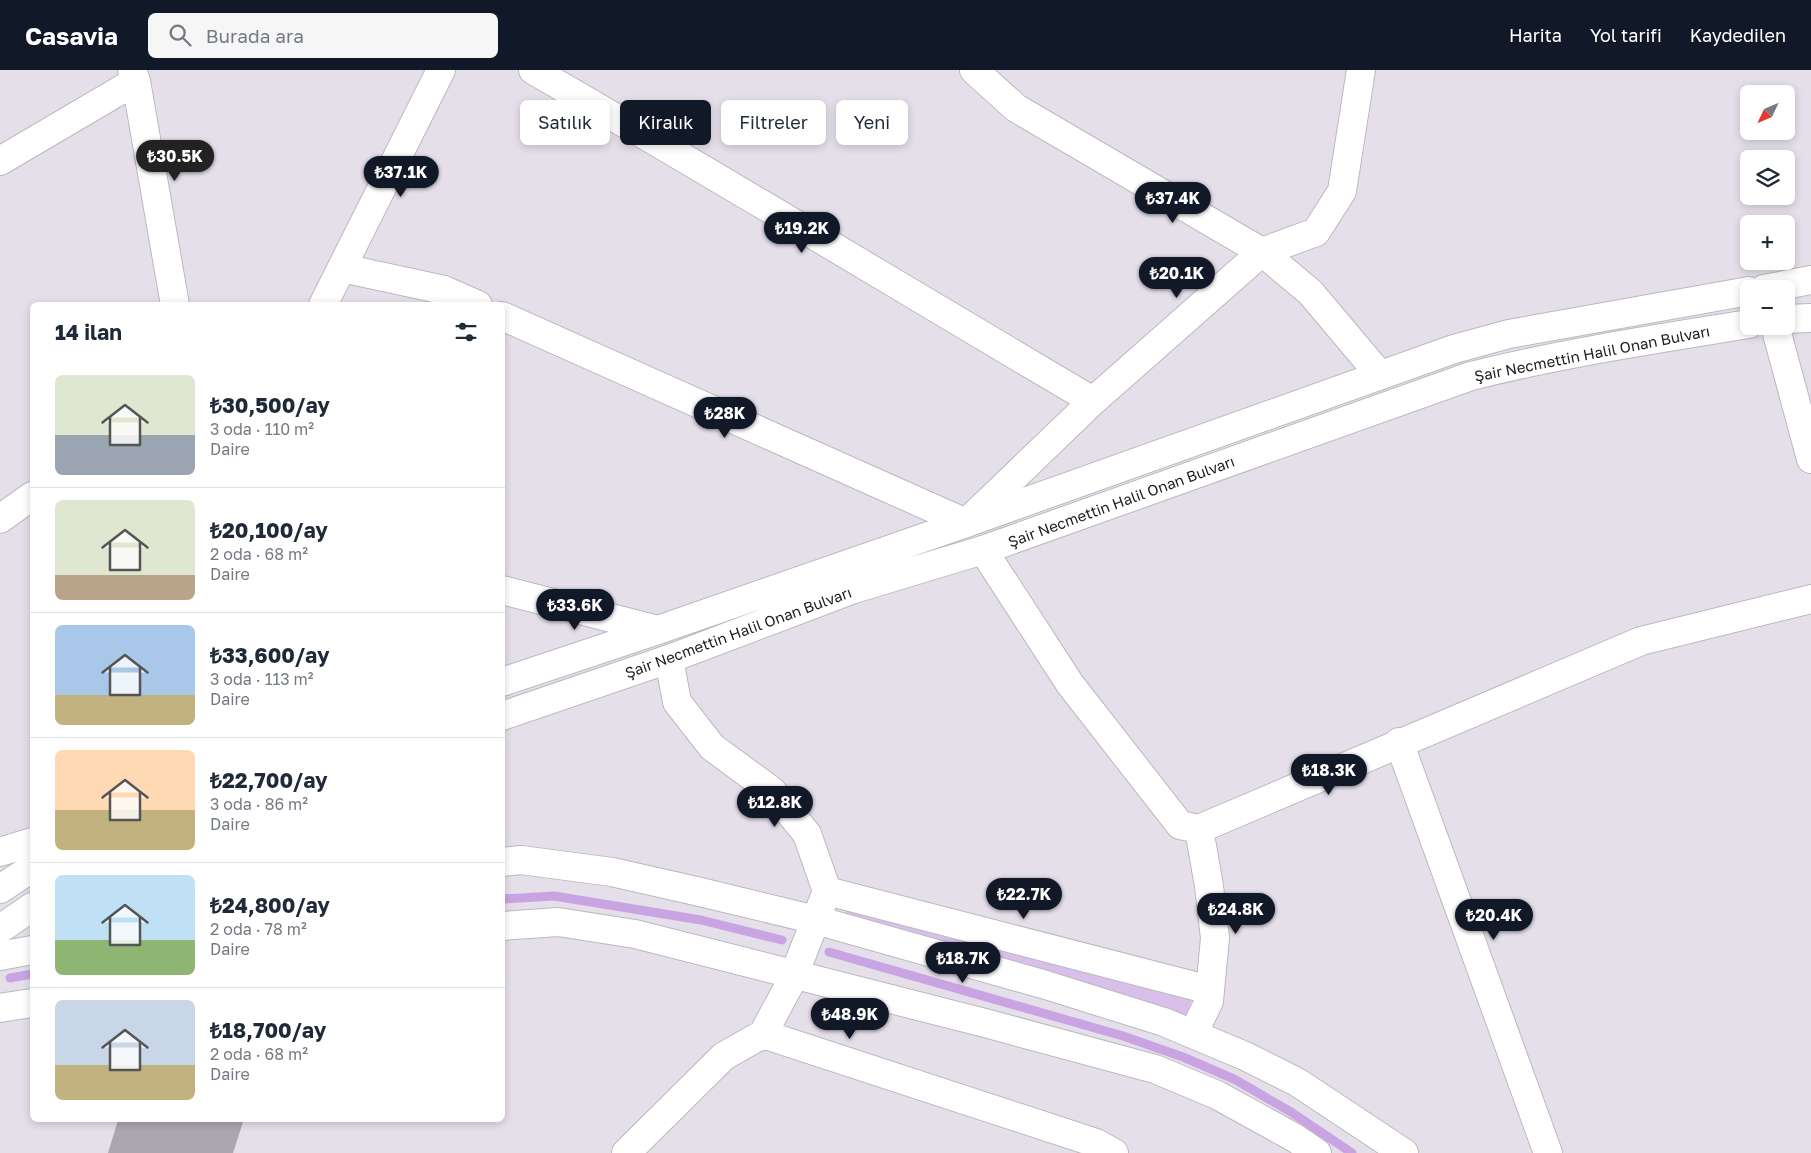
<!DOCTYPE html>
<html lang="tr">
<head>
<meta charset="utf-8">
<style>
  :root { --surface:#fff; --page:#f6f6f7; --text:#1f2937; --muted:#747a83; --line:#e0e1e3; --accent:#111827 }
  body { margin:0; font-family:"Golos Text",sans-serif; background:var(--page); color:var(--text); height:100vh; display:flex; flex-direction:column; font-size:19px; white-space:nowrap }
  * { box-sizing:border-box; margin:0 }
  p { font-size:16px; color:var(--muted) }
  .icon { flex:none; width:28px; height:28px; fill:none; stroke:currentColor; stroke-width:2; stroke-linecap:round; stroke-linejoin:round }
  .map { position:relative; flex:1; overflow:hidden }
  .side { position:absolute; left:30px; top:232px; width:475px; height:820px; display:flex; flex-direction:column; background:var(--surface); border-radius:8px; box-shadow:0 2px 8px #0003 }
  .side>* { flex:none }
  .banner { position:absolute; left:520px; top:30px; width:475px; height:45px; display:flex; gap:10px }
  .needle { width:32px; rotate:226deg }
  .buttons { position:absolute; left:1740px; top:15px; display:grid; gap:10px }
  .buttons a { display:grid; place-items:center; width:55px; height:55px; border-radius:8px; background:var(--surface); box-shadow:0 2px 8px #0003; font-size:25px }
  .price { position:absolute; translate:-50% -42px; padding:0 11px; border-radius:18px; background:var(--accent); color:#fff; font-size:16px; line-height:32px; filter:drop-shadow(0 1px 2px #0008) }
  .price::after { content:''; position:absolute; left:50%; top:30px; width:15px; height:11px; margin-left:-8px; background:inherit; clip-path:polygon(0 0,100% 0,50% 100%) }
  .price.current { background:#222; color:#fff }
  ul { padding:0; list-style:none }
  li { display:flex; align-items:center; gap:15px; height:125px; padding:0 25px }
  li+li { border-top:1px solid var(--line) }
  li span { display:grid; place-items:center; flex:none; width:140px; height:100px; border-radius:8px; color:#555 }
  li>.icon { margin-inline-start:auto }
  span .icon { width:60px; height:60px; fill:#fffc; stroke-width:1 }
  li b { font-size:21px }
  h2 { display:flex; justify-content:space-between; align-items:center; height:60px; padding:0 25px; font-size:21px }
  .chip { padding:0 18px; border-radius:8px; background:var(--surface); box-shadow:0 2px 8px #0003; font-size:18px; line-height:45px }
  .chip.current { background:var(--accent); color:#fff }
  header { display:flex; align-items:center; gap:30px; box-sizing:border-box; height:70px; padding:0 25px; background:var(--accent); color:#fff }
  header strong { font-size:24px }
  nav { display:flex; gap:28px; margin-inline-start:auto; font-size:18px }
  .search { width:350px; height:45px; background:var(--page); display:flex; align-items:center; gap:12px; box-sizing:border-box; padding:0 18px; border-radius:8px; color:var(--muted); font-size:19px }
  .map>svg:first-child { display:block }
</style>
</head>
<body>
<header>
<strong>Casavia</strong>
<div class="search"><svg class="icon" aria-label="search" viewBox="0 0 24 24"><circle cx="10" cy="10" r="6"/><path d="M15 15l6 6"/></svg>Burada ara</div>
<nav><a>Harita</a><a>Yol tarifi</a><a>Kaydedilen</a></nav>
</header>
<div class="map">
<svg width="1811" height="1083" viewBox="0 0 1811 1083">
  <rect width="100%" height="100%" fill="#e5dfe9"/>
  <!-- green -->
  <path fill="#d9c0eb" d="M848 831 1194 924 1183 953 843 853Z"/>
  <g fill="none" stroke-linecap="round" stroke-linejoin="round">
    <!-- stream -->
    <path stroke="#c9a4e3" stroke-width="9" d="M502 829 554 826 701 850 782 870
      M829 882 1123 966 1183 987 1234 1009 1291 1042 1352 1083
      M10 908 32 904"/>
  </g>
  <!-- building -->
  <path fill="#aca6b0" d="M118 1050H236L243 1052 233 1083H108Z"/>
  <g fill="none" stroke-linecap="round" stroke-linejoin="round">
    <defs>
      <path id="minor" d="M132 0 136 11 175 235
        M533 0C721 108 906 221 1093 331
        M974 0 1016 38 1262 182 1310 222 1380 305
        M0 91 136 11
        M342 198 444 220 478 235
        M323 235 441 0
        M502 246 966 453 1093 331 1262 182 1316 162 1342 121 1361 0
        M1775 256 1811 389
        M0 449 32 426
        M983 480 1070 614 1180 755 1199 759 1641 571 1811 529
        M502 520 658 560
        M669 589 677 632 712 677 772 721 807 764 827 821 792 910 763 964
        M1399 672 1548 1083
        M502 792 521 790 612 802 696 821 816 850 1046 915 1164 952 1245 986 1297 1012 1404 1083
        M827 821 1210 920
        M502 856 558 852 635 864 985 953 1155 999 1217 1025 1295 1068 1317 1083
        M0 886 32 880
        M0 938 32 933
        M1193 964 1209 931 1215 868 1209 816 1199 759
        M626 1083 724 986 763 964 1096 1073 1114 1083"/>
      <path id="primary" d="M1764 219 1811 210
        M1786 249 1811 248
        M502 612 658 560 966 453 1454 279 1509 264 1749 221
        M502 646 669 589 854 519 983 480 1471 306C1563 283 1656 269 1749 254
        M0 782 32 772
        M0 819 32 798
        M0 859 32 837"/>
    </defs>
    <!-- minor casing -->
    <use href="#minor" stroke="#bcb7c1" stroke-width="30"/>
    <!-- primary casing -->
    <use href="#primary" stroke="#bcb7c1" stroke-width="30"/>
    <!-- minor -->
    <use href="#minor" stroke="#fff" stroke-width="28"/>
    <!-- primary -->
    <use href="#primary" stroke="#fff" stroke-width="28"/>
  </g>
  <g text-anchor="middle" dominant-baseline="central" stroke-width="4" stroke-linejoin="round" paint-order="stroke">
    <!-- street labels -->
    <g font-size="15" fill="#1e1c20" stroke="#fff">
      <text transform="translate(1592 283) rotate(-11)">Şair Necmettin Halil Onan Bulvarı</text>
      <text transform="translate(1121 431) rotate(-20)">Şair Necmettin Halil Onan Bulvarı</text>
      <text transform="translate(738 562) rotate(-20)">Şair Necmettin Halil Onan Bulvarı</text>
    </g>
  </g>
</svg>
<div class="buttons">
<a><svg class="needle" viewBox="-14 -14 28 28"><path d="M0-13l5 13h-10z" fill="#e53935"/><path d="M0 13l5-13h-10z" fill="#747a83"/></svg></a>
<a><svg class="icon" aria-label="layers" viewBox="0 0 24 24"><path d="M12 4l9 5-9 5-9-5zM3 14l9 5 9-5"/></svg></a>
<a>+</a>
<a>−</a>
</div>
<b class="price current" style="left:175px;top:112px">₺30.5K</b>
<b class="price" style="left:401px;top:128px">₺37.1K</b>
<b class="price" style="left:1173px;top:154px">₺37.4K</b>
<b class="price" style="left:802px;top:184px">₺19.2K</b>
<b class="price" style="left:1177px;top:229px">₺20.1K</b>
<b class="price" style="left:725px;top:369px">₺28K</b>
<b class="price" style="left:575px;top:561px">₺33.6K</b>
<b class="price" style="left:1329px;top:726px">₺18.3K</b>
<b class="price" style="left:775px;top:758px">₺12.8K</b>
<b class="price" style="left:1024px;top:850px">₺22.7K</b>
<b class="price" style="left:1236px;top:865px">₺24.8K</b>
<b class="price" style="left:1494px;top:871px">₺20.4K</b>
<b class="price" style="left:963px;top:914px">₺18.7K</b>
<b class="price" style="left:850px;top:970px">₺48.9K</b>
<div class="banner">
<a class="chip">Satılık</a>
<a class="chip current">Kiralık</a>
<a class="chip">Filtreler</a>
<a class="chip">Yeni</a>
</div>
<section class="side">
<h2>14 ilan<svg class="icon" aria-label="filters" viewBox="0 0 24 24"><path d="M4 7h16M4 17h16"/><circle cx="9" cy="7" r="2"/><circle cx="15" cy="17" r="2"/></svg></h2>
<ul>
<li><span style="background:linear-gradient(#dfe7d0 60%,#9aa5b1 0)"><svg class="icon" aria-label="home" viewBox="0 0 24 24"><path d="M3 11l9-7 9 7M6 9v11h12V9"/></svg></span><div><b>₺30,500/ay</b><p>3 oda · 110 m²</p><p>Daire</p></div></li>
<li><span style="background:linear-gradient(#dfe7d0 75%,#b9a48a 0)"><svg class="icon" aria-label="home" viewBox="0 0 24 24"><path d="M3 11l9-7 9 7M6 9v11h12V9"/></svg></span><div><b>₺20,100/ay</b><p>2 oda · 68 m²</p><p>Daire</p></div></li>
<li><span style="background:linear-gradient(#a9c7e8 70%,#c2b280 0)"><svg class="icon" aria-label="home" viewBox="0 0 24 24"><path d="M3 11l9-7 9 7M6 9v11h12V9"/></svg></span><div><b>₺33,600/ay</b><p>3 oda · 113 m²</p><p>Daire</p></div></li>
<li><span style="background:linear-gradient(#ffd9b3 60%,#c2b280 0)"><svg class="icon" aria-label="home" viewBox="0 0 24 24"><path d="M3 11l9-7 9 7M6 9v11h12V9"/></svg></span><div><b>₺22,700/ay</b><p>3 oda · 86 m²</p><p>Daire</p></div></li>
<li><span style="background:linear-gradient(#bfe0f5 65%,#8fb573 0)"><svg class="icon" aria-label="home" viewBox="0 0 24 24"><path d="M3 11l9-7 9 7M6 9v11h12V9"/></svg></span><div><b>₺24,800/ay</b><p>2 oda · 78 m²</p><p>Daire</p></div></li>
<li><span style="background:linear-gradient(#c9d6e8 65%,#c2b280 0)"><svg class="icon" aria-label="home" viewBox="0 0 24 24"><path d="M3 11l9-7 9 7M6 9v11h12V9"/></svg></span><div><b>₺18,700/ay</b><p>2 oda · 68 m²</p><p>Daire</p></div></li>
</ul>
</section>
</div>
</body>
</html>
